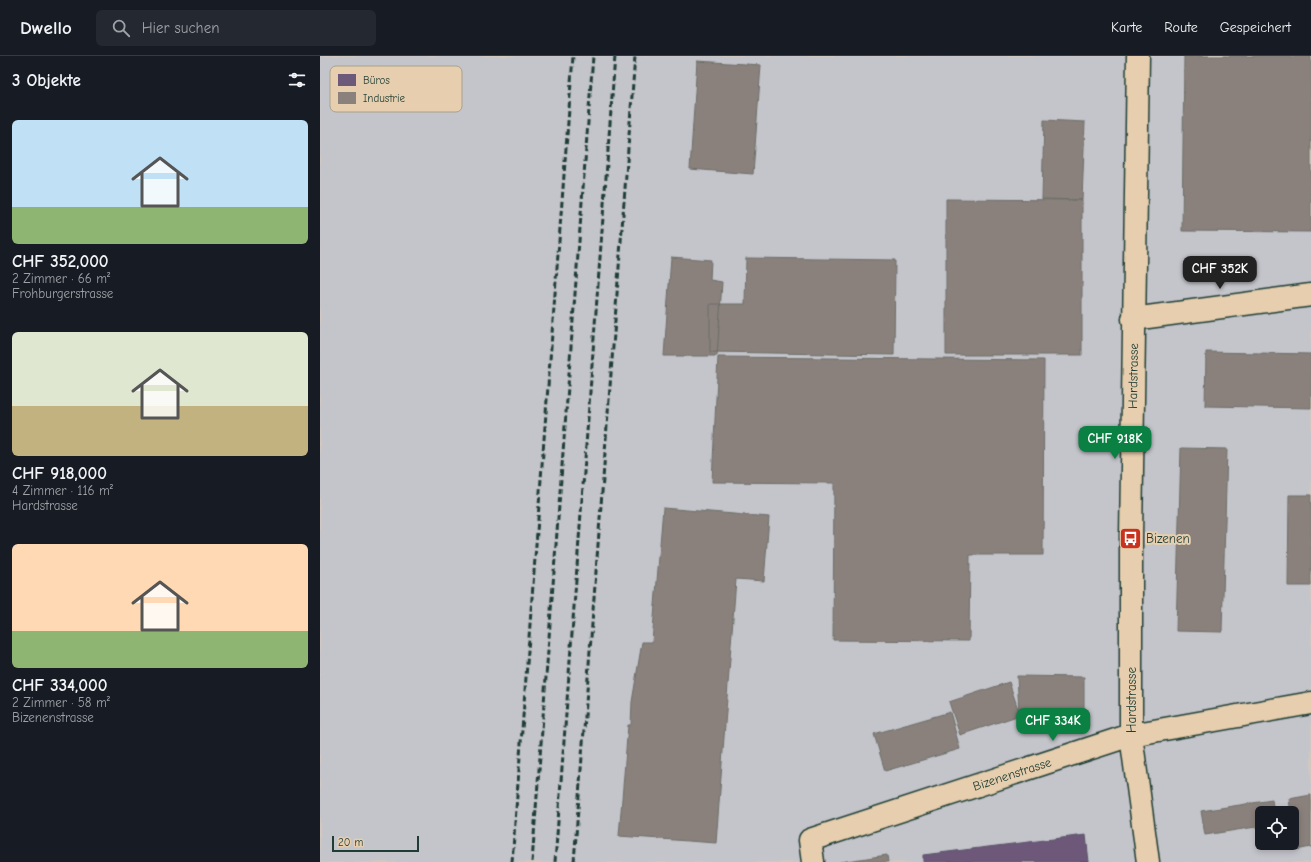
<!DOCTYPE html>
<html lang="de">
<head>
<meta charset="utf-8">
<style>
  :root { --surface:#171b24; --page:#242831; --text:#f1f3f6; --muted:#9ea1a6; --line:#363941; --accent:#0b8043 }
  body { margin:0; font-family:"Comic Neue",sans-serif; background:var(--page); color:var(--text); height:100vh; display:flex; flex-direction:column; font-size:15px; white-space:nowrap }
  * { box-sizing:border-box; margin:0 }
  p { font-size:13px; color:var(--muted) }
  .icon { flex:none; width:22px; height:22px; fill:none; stroke:currentColor; stroke-width:2; stroke-linecap:round; stroke-linejoin:round }
  .map { position:relative; flex:1; overflow:hidden }
  .side { display:flex; flex-direction:column; background:var(--surface); width:320px }
  .side>* { flex:none }
  .fabs { position:absolute; left:935px; top:750px; display:grid; gap:8px }
  .fabs a { display:grid; place-items:center; width:44px; height:44px; border-radius:6px; background:var(--surface); box-shadow:0 2px 6px #0003; font-size:20px }
  .scale { position:absolute; left:12px; bottom:10px; width:87px; box-sizing:border-box; padding-left:4px; border:2px solid #1f3d34; border-top:0; font-size:11px; line-height:14px; white-space:nowrap; color:#1f3d34; -webkit-text-stroke:3px #e6ceae; paint-order:stroke }
  .price { position:absolute; translate:-50% -34px; padding:0 9px; border-radius:8px; background:var(--accent); color:#fff; font-size:13px; line-height:26px; filter:drop-shadow(0 1px 2px #0008) }
  .price::after { content:''; position:absolute; left:50%; top:24px; width:12px; height:9px; margin-left:-6px; background:inherit; clip-path:polygon(0 0,100% 0,50% 100%) }
  .price.on { background:#222; color:#fff }
  ul { padding:0; list-style:none }
  li { display:grid; align-content:center; gap:8px; height:212px; padding:0 12px }
  li span { display:grid; place-items:center; height:124px; border-radius:6px; color:#555 }
  li>.icon { margin-inline-start:auto }
  span .icon { width:72px; height:72px; fill:#fffc; stroke-width:1 }
  li b { font-size:17px }
  h2 { display:flex; justify-content:space-between; align-items:center; height:48px; padding:0 12px; font-size:17px }
  header { display:flex; align-items:center; gap:24px; box-sizing:border-box; height:56px; padding:0 20px; background:var(--surface); border-bottom:1px solid var(--line) }
  header strong { font-size:19px }
  nav { display:flex; gap:22px; margin-inline-start:auto; font-size:14px }
  .search { width:280px; height:36px; background:var(--page); display:flex; align-items:center; gap:10px; box-sizing:border-box; padding:0 14px; border-radius:6px; color:var(--muted); font-size:15px }
  main { display:flex; flex:1; min-height:0 }
  .map>svg:first-child { display:block }
</style>
</head>
<body>
<header>
<strong>Dwello</strong>
<div class="search"><svg class="icon" aria-label="search" viewBox="0 0 24 24"><circle cx="10" cy="10" r="6"/><path d="M15 15l6 6"/></svg>Hier suchen</div>
<nav><a>Karte</a><a>Route</a><a>Gespeichert</a></nav>
</header>
<main>
<section class="side">
<h2>3 Objekte<svg class="icon" aria-label="filters" viewBox="0 0 24 24"><path d="M4 7h16M4 17h16"/><circle cx="9" cy="7" r="2"/><circle cx="15" cy="17" r="2"/></svg></h2>
<ul>
<li><span style="background:linear-gradient(#bfe0f5 70%,#8fb573 0)"><svg class="icon" aria-label="home" viewBox="0 0 24 24"><path d="M3 11l9-7 9 7M6 9v11h12V9"/></svg></span><div><b>CHF 352,000</b><p>2 Zimmer · 66 m²</p><p>Frohburgerstrasse</p></div></li>
<li><span style="background:linear-gradient(#dfe7d0 60%,#c2b280 0)"><svg class="icon" aria-label="home" viewBox="0 0 24 24"><path d="M3 11l9-7 9 7M6 9v11h12V9"/></svg></span><div><b>CHF 918,000</b><p>4 Zimmer · 116 m²</p><p>Hardstrasse</p></div></li>
<li><span style="background:linear-gradient(#ffd9b3 70%,#8fb573 0)"><svg class="icon" aria-label="home" viewBox="0 0 24 24"><path d="M3 11l9-7 9 7M6 9v11h12V9"/></svg></span><div><b>CHF 334,000</b><p>2 Zimmer · 58 m²</p><p>Bizenenstrasse</p></div></li>
</ul>
</section>
<div class="map">
<svg width="991" height="806" viewBox="0 0 991 806">
  <rect width="100%" height="100%" fill="#d2c8bf"/>
  <filter id="ink" filterUnits="userSpaceOnUse"><feTurbulence type="fractalNoise" baseFrequency=".025" numOctaves="2"/><feDisplacementMap in="SourceGraphic" scale="8" xChannelSelector="R" yChannelSelector="G"/><feConvolveMatrix kernelMatrix="1 2 1 2 8 2 1 2 1" color-interpolation-filters="sRGB"/></filter>
  <g filter="url(#ink)">
    <!-- built -->
    <path fill="#c4c4cb" fill-rule="evenodd" d="M0 0H991V806H0ZM942 757H972V787H942Z"/>
    <!-- offices -->
    <path fill="#6d597a" stroke="#565165" d="M766 779 769 806H603V799Z"/>
    <!-- industry -->
    <path fill="#8a817c" stroke="#6a6d66" d="M864 0H991V176L862 175Z
      M377 5 441 9 433 118 370 113Z
      M724 64 765 66 762 144 722 143Z
      M626 143 762 144V299H626Z
      M351 201 391 204 390 224 402 226 397 300H344Z
      M426 202 575 204 574 299 390 296V248H425Z
      M886 296 991 298V352L885 350Z
      M398 301 724 304 723 499H650L649 585 513 584 514 427 392 426Z
      M861 392 907 393 902 576 856 575Z
      M969 439H991V530H968Z
      M343 452 449 461 444 525 416 523 396 787 299 780 308 669H311L312 646 322 586H332Z
      M697 620 764 621V656H699Z
      M689 626 700 659 640 679 629 646Z
      M630 656 640 693 565 715 554 678Z
      M991 739V791L976 794 969 743Z
      M952 744 954 757H942V770L885 779 881 755Z
      M567 799 568 806H520Z"/>
    <g fill="none" stroke-linecap="round" stroke-linejoin="round">
      <defs>
        <path id="street" d="M813 263 991 239
          M493 806 490 784 811 679 991 647"/>
        <path id="secondary" d="M818 0 811 482V679L828 806"/>
      </defs>
      <!-- street casing -->
      <use href="#street" stroke="#1f3d34" stroke-width="25"/>
      <!-- secondary casing -->
      <use href="#secondary" stroke="#1f3d34" stroke-width="25"/>
      <!-- street -->
      <use href="#street" stroke="#e6ceae" stroke-width="22"/>
      <!-- secondary -->
      <use href="#secondary" stroke="#e6ceae" stroke-width="22"/>
      <!-- rail -->
      <path stroke="#1f3d34" stroke-width="3" stroke-dasharray="6 3" stroke-linecap="butt" d="M192 806 253 0
        M212 806 273 0
        M235 806 295 0
        M254 806 315 0"/>
    </g>
  </g>
  <!-- icons -->
  <defs>
    <symbol id="bus-square" viewBox="-11 -11 22 22"><rect x="-9" y="-9" width="18" height="18" rx="4" fill="#c8321e" stroke="#e6ceae"/><path d="M-5-6H5V4H4V6H2V4H-2V6H-4V4H-5ZM-3.5-4V0h7V-4ZM-3.5 1.2v1.5H-2V1.2ZM2 1.2v1.5H3.5V1.2Z" fill="#fff"/></symbol>
  </defs>
  <g fill-rule="evenodd">
    <use href="#bus-square" x="798" y="470" width="25" height="25"/>
  </g>
  <g text-anchor="middle" dominant-baseline="central" stroke-width="4" stroke-linejoin="round" paint-order="stroke">
    <!-- street labels -->
    <g font-size="13" fill="#1f3d34" stroke="#e6ceae">
      <text transform="translate(813 320) rotate(-89)">Hardstrasse</text>
      <text transform="translate(811 644) rotate(-90)">Hardstrasse</text>
      <text transform="translate(692 718) rotate(-18)">Bizenenstrasse</text>
    </g>
    <!-- poi labels -->
    <g font-size="13" fill="#1f3d34" stroke="#e6ceae" text-anchor="start">
      <text x="826" y="482">Bizenen</text>
    </g>
  </g>
  <!-- legend -->
  <rect x="10" y="10" width="132" height="46" rx="6" fill="#e6ceae" stroke="#aaa289" stroke-width="1"/>
  <rect x="18" y="18" width="18" height="12" fill="#6d597a"/>
  <rect x="18" y="36" width="18" height="12" fill="#8a817c"/>
  <g font-size="11" fill="#1f3d34">
    <text x="43" y="28">Büros</text>
    <text x="43" y="46">Industrie</text>
  </g>
</svg>
<div class="fabs">
<a><svg class="icon" aria-label="locate" viewBox="0 0 24 24"><circle cx="12" cy="12" r="6"/><path d="M12 2v4M12 18v4M2 12h4M18 12h4"/></svg></a>
</div>
<div class="scale">20 m</div>
<b class="price on" style="left:900px;top:234px">CHF 352K</b>
<b class="price" style="left:795px;top:404px">CHF 918K</b>
<b class="price" style="left:733px;top:686px">CHF 334K</b>
</div>
</main>
</body>
</html>
